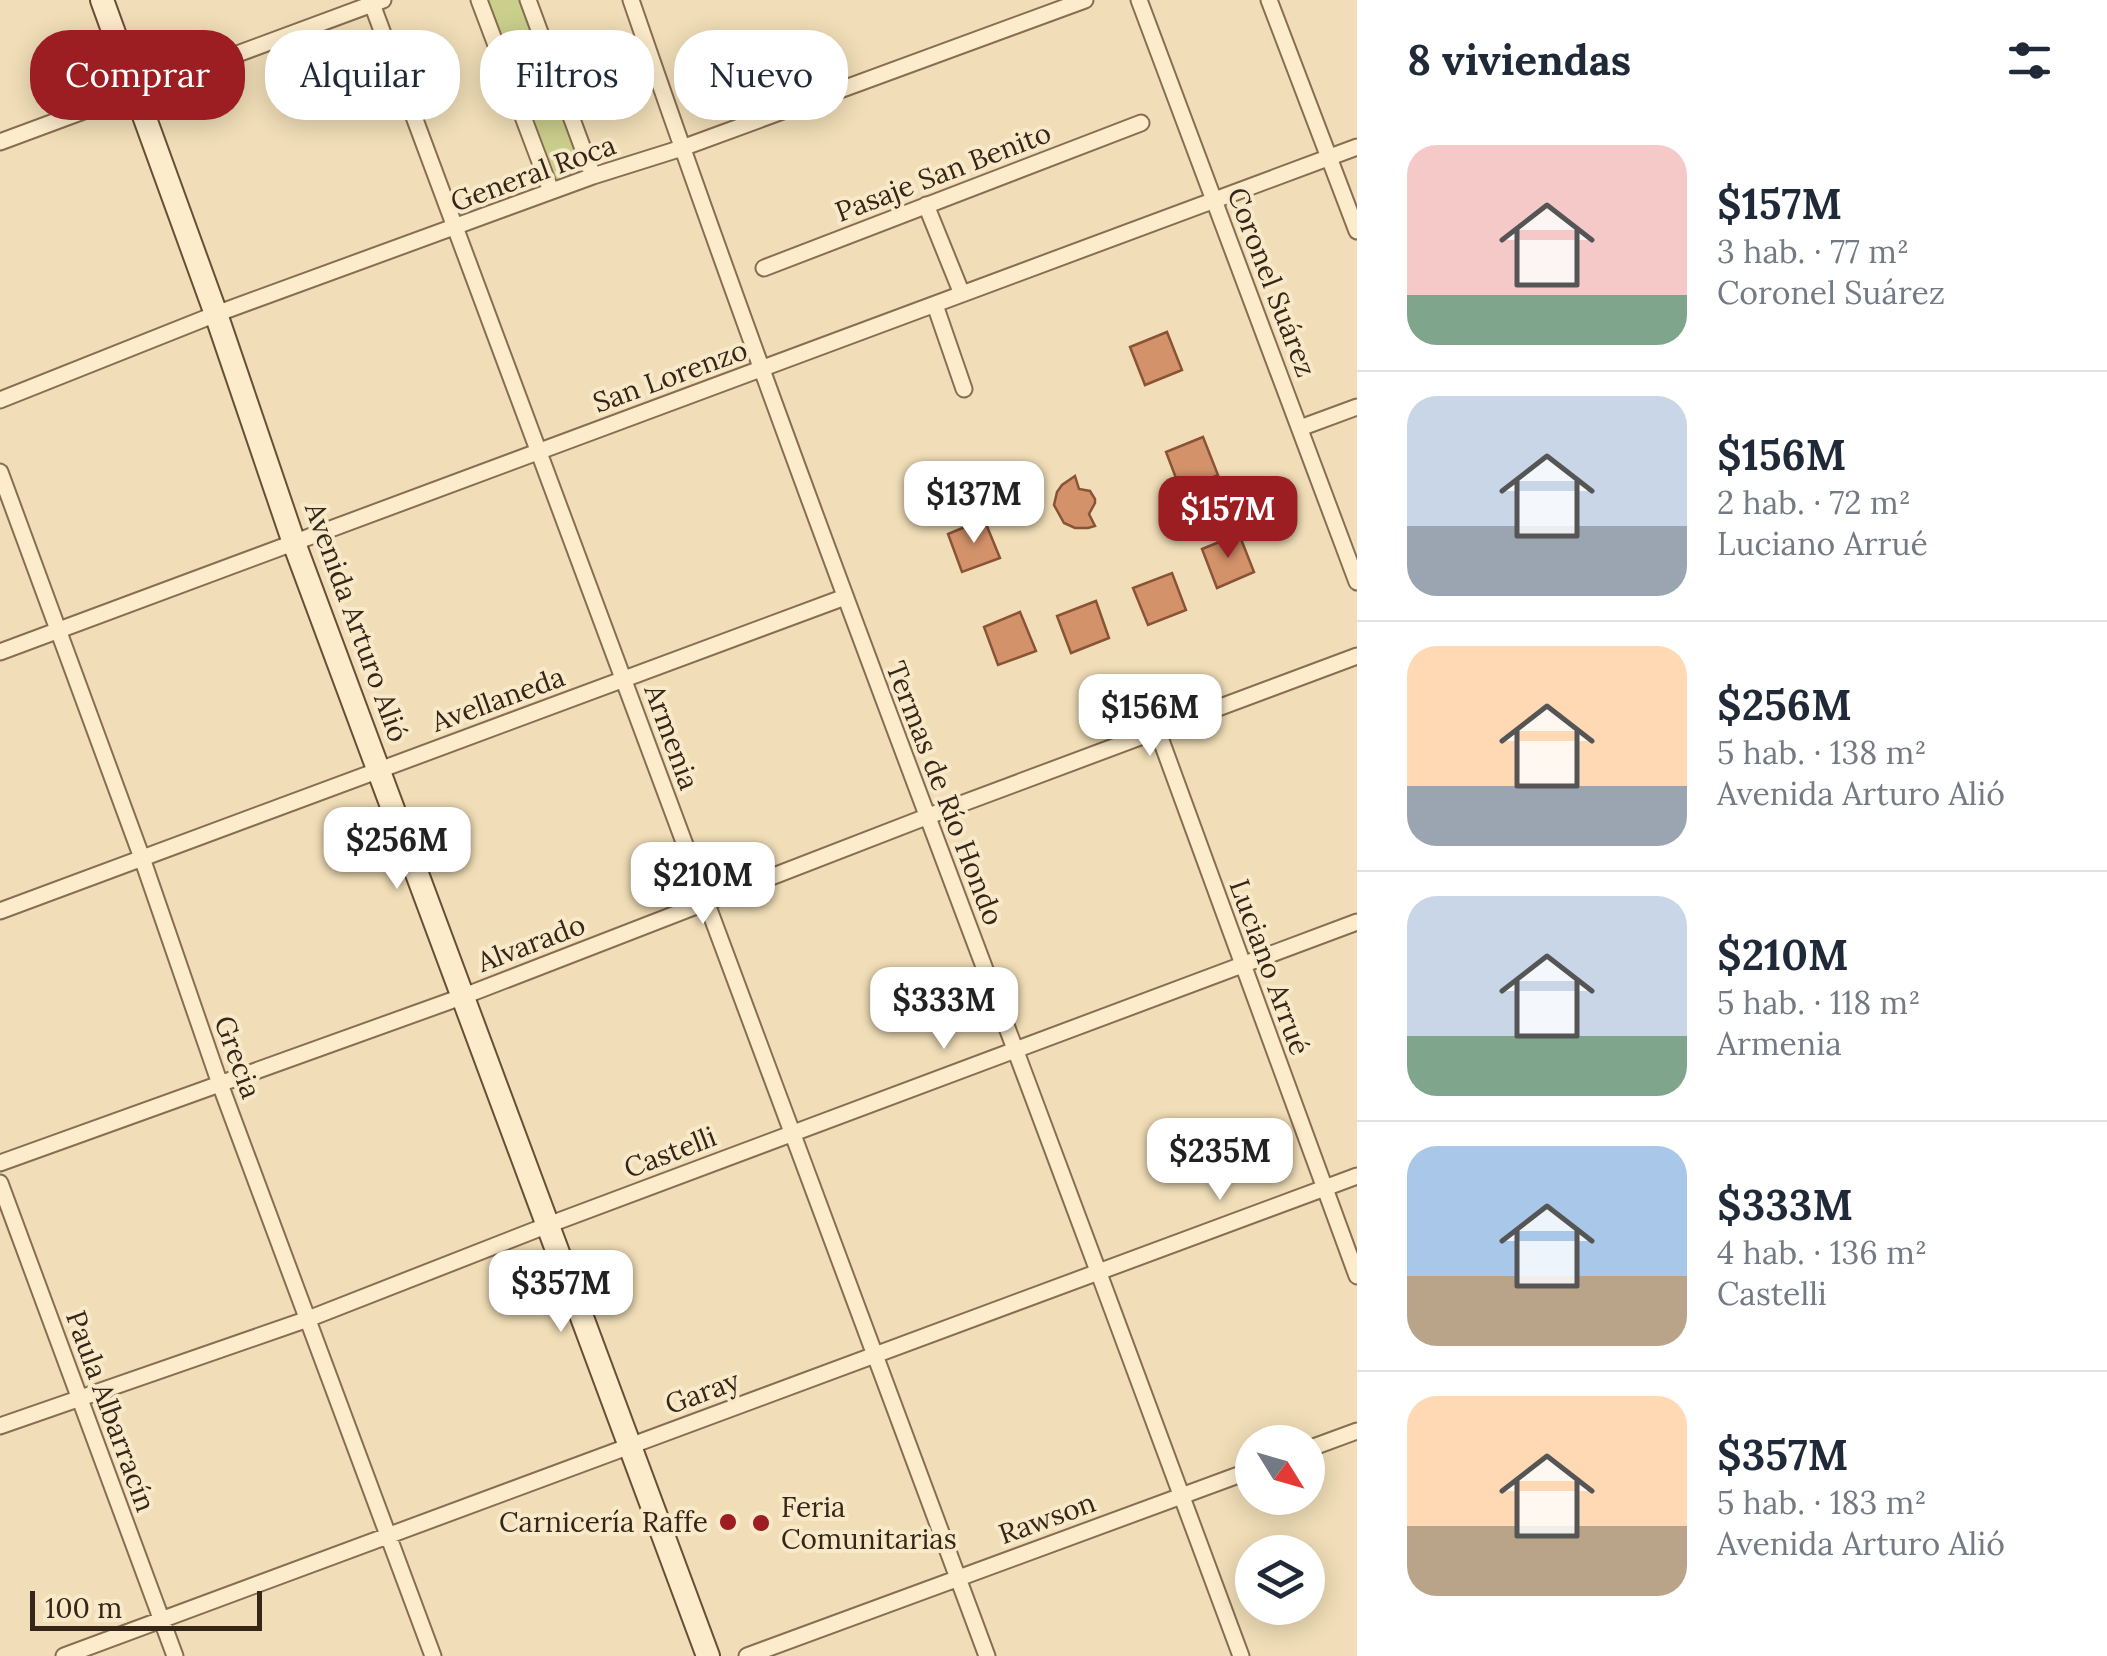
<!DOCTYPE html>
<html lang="es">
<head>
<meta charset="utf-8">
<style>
  :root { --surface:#fff; --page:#f2f2f3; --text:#1f2937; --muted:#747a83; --line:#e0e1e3; --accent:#9c1d22 }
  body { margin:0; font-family:Lora,serif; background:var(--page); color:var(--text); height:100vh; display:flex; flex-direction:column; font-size:38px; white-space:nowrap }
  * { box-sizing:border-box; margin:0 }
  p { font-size:32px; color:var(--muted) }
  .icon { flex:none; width:55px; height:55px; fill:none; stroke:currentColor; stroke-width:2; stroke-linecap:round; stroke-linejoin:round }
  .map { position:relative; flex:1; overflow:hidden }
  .panel { display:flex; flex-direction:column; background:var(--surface); width:750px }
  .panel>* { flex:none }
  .banner { position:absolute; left:30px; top:30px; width:950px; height:90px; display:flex; gap:20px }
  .needle { width:65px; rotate:127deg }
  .tools { position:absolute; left:1235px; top:1425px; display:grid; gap:20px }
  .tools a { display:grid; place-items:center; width:90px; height:90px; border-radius:50%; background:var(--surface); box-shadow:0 5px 25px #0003; font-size:50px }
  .scale { position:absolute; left:30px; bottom:25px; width:232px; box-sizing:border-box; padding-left:10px; border:5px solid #352619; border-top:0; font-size:28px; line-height:35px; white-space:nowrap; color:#352619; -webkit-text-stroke:8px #f8e9c8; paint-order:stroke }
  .price { position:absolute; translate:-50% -85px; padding:0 22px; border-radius:20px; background:#fff; color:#222; font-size:32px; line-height:65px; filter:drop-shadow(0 2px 5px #0008) }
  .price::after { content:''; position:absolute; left:50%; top:60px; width:30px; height:22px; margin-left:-15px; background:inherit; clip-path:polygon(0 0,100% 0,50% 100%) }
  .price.on { background:var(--accent); color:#fff }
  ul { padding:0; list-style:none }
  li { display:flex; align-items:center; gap:30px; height:250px; padding:0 50px }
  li+li { border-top:2px solid var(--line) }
  li span { display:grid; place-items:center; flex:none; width:280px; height:200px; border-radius:30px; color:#555 }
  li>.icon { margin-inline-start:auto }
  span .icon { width:120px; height:120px; fill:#fffc; stroke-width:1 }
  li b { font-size:42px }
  h2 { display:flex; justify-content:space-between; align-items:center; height:120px; padding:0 50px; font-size:42px }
  .chip { padding:0 35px; border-radius:40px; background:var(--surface); box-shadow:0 5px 25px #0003; font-size:35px; line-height:90px }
  .chip.on { background:var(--accent); color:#fff }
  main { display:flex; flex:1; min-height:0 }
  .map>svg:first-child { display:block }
</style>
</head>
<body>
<main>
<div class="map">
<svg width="1357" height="1656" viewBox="0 0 1357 1656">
  <rect width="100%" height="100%" fill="#f1deb8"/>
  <!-- green -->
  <path fill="#cacf8c" d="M488 0H520L582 172 558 182Z"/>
  <!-- building -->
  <path fill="#d3926a" stroke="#895436" stroke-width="2.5" d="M1167 332 1182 370 1145 385 1130 347Z
    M1203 437 1218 475 1181 491 1166 452Z
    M1075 476 1079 489 1090 491 1095 499V503L1089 514 1095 526 1088 528H1075L1064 523 1054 505 1057 492 1062 485Z
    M984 519 1000 558 962 572 948 534Z
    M1239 534 1254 572 1217 588 1202 549Z
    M1172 573 1186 610 1148 625 1133 588Z
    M1096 601 1109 638 1071 653 1057 616Z
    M1020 612 1036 651 998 665 984 627Z"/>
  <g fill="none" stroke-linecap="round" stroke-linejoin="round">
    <defs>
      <path id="street" d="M479 0 551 191
        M528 0 593 176
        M631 0C752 352 884 701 1015 1049 1091 1251 1166 1454 1241 1656
        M1139 0 1357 582
        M1269 0 1357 231
        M372 4 987 1656
        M0 142 383 0
        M926 205 962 294
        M764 268 1141 123
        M935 305 964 389
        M0 400 216 314 593 176 682 148 1085 0
        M1300 428 1357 407
        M0 472 142 858 220 1084 433 1656
        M0 652 1357 147
        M1158 732 1357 1276
        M0 911 845 597
        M0 1163 464 996 926 817 1357 656
        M0 1183 175 1656
        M0 1426 308 1319 548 1225 1357 922
        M1308 1449 1357 1431
        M64 1656 1357 1176
        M747 1656 1252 1470"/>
      <path id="secondary" d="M102 0 216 314 294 543 708 1656"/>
    </defs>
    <!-- street casing -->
    <use href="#street" stroke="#886d52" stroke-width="19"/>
    <!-- secondary casing -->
    <use href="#secondary" stroke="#694e36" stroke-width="26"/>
    <!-- street -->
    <use href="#street" stroke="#fceccb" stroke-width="15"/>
    <!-- secondary -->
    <use href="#secondary" stroke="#fceccb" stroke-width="22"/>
  </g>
  <!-- markers -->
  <g fill="#9c1d22" stroke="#f8e9c8" stroke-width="4">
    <circle cx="728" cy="1522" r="10"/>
    <circle cx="761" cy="1523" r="10"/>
  </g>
  <g text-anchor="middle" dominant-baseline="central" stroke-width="8" stroke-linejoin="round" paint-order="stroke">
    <!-- street labels -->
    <g font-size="28" fill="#352619" stroke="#f8e9c8">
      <text transform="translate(943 172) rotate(-21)">Pasaje San Benito</text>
      <text transform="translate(533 173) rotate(-20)">General Roca</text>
      <text transform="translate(1272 282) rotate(69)">Coronel Suárez</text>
      <text transform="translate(670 376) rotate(-20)">San Lorenzo</text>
      <text transform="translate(357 622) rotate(70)">Avenida Arturo Alió</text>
      <text transform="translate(498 699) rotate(-20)">Avellaneda</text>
      <text transform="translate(672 737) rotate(70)">Armenia</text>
      <text transform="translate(945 793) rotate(69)">Termas de Río Hondo</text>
      <text transform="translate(531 943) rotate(-21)">Alvarado</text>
      <text transform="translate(1270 967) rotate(70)">Luciano Arrué</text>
      <text transform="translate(238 1057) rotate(70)">Grecia</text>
      <text transform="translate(670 1152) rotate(-21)">Castelli</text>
      <text transform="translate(702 1392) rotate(-20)">Garay</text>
      <text transform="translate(111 1411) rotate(70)">Paula Albarracín</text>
      <text transform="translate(1047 1518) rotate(-20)">Rawson</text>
    </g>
    <!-- poi labels -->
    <g font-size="28" fill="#352619" stroke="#f8e9c8" text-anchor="start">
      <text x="781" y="1507">Feria<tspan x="781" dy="32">Comunitarias</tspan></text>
      <text x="708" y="1522" text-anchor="end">Carnicería Raffe</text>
    </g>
  </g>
</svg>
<div class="tools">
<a><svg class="needle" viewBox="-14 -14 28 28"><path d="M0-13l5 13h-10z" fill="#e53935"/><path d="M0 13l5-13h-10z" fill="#747a83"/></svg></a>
<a><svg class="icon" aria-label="layers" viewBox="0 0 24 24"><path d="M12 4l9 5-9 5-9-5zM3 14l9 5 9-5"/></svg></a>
</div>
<div class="scale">100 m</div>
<b class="price" style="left:974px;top:546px">$137M</b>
<b class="price on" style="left:1228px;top:561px">$157M</b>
<b class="price" style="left:1150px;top:759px">$156M</b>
<b class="price" style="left:397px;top:892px">$256M</b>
<b class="price" style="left:703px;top:927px">$210M</b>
<b class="price" style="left:944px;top:1052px">$333M</b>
<b class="price" style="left:1220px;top:1203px">$235M</b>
<b class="price" style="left:561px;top:1335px">$357M</b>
<div class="banner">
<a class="chip on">Comprar</a>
<a class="chip">Alquilar</a>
<a class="chip">Filtros</a>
<a class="chip">Nuevo</a>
</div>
</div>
<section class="panel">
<h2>8 viviendas<svg class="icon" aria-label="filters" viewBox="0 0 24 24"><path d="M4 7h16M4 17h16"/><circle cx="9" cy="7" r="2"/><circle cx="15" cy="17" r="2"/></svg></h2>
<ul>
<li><span style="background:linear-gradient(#f6c9c9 75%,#7fa58c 0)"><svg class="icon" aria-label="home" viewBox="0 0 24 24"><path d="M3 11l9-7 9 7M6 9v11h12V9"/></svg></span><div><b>$157M</b><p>3 hab. · 77 m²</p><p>Coronel Suárez</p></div></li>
<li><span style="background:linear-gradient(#c9d6e8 65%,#9aa5b1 0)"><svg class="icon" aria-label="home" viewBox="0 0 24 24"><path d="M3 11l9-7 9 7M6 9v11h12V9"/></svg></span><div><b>$156M</b><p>2 hab. · 72 m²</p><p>Luciano Arrué</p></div></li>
<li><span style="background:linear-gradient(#ffd9b3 70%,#9aa5b1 0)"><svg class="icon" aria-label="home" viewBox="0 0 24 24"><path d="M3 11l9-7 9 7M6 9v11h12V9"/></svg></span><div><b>$256M</b><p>5 hab. · 138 m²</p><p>Avenida Arturo Alió</p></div></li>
<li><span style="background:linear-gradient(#c9d6e8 70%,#7fa58c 0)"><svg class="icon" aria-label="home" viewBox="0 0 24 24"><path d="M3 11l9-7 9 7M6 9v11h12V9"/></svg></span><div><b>$210M</b><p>5 hab. · 118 m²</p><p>Armenia</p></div></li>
<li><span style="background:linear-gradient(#a9c7e8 65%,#b9a48a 0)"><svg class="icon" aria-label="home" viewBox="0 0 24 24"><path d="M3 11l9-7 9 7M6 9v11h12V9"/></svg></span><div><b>$333M</b><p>4 hab. · 136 m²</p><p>Castelli</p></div></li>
<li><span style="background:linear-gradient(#ffd9b3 65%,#b9a48a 0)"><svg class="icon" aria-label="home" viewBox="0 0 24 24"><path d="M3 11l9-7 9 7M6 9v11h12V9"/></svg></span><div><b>$357M</b><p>5 hab. · 183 m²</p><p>Avenida Arturo Alió</p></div></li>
</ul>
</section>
</main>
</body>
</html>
